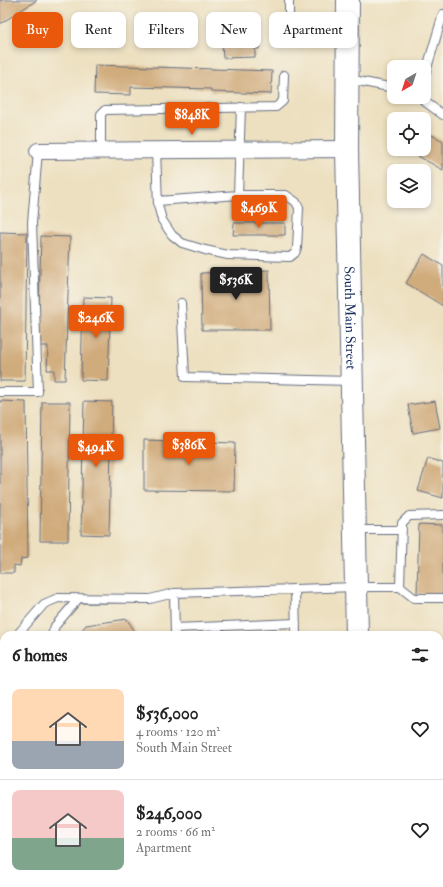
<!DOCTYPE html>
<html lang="en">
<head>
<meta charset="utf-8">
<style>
  :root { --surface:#fff; --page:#f6f6f6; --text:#222; --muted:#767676; --line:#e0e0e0; --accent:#ea580c }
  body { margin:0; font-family:"IM FELL Double Pica",serif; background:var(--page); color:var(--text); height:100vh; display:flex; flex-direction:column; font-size:15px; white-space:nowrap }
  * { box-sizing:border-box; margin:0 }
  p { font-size:13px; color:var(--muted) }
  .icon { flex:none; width:22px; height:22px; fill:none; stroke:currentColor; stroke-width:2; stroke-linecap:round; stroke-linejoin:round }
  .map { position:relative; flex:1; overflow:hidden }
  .drawer { position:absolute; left:0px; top:631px; width:443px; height:256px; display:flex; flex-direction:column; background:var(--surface); border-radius:12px 12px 0 0; box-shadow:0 2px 6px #0003 }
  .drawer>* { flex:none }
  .top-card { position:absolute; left:12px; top:12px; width:419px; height:36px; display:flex; gap:8px }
  .needle { width:26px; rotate:219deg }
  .tools { position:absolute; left:387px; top:60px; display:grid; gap:8px }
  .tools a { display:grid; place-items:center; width:44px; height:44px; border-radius:8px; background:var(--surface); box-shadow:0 2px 6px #0003; font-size:20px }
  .price { position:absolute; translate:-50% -34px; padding:0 9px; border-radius:4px; background:var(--accent); color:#fff; font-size:13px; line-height:26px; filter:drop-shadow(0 1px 2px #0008) }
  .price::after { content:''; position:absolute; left:50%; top:24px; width:12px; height:9px; margin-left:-6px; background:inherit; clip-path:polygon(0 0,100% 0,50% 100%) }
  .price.on { background:#222; color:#fff }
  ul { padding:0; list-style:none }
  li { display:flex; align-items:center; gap:12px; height:100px; padding:0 12px }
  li+li { border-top:1px solid var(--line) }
  li span { display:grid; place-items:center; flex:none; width:112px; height:80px; border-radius:8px; color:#555 }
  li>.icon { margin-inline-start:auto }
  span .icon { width:48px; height:48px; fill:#fffc; stroke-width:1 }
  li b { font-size:17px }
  h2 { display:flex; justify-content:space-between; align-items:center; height:48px; padding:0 12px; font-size:17px }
  .chip { padding:0 14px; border-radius:8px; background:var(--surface); box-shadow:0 2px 6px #0003; font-size:14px; line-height:36px }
  .chip.on { background:var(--accent); color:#fff }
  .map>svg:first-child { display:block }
</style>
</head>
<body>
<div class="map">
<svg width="443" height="887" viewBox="0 0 443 887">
  <rect width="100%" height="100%" fill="#f7f3e8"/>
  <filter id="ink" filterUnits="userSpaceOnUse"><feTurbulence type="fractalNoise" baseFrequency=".025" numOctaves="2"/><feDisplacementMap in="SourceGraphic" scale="8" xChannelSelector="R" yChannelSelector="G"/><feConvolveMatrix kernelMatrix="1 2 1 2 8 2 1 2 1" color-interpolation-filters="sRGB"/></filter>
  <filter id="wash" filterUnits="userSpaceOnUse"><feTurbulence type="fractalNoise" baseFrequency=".012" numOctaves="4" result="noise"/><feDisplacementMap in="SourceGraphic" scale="16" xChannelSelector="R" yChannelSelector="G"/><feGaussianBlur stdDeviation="0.9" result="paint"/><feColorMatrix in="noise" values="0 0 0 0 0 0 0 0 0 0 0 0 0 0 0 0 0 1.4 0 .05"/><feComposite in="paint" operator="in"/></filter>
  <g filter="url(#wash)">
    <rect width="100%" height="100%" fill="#ede0c0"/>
    <!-- built -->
    <path fill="#e0d2b6" d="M443 720V887H392V883H439V723Z"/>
    <!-- industrial -->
    <path fill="#c9c3b8" d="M0 765 4 769V883L0 886Z"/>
    <g id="blocks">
      <!-- building -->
      <path fill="#d0ab7c" d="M0 0H37L0 24Z
        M259 43V49H255V57L223 58 222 45Z
        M95 65 272 71 271 94 211 92V89L131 87V95L94 94Z
        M428 133 443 141V170L416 155 419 149H424V140Z
        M234 223H285V235H233Z
        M0 232 27 233 25 381H0Z
        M41 236 70 237 65 380H54V370H47L48 346H38Z
        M424 254 443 266V306L406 283Z
        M269 270 270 330H202L201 273Z
        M83 297 111 298 108 381 81 380Z
        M0 401 26 402 28 558 21 559 20 566 14 565V573H0Z
        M84 401 112 402 109 535 81 534Z
        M435 401 440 428 413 433 408 405Z
        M42 402H70L68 541H40Z
        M144 440 235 443 234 491 144 490Z
        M428 458 443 463V498L418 491Z
        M419 524 443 525V594H417Z
        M127 619 137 635H78L86 625Z
        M0 787 4 790V850L0 854Z"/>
    </g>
  </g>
  <g filter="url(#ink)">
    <use href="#blocks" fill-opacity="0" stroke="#646d80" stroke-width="1"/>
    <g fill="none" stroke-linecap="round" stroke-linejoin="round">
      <defs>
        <path id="lane" d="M289 0V28L348 31
          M424 78 443 14
          M348 79 394 88
          M423 97 424 101 443 115
          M156 150 158 205 162 220 172 235 182 243 205 250 228 255 290 257 295 253 297 248 299 208 296 202 286 195H238L158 201
          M101 151V114L105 110 276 107 283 101 284 75
          M238 195 241 107
          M181 303 185 377 351 381
          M0 392H38L32 223 38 151
          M443 515 409 516 402 523 400 587 414 598H443
          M355 530H402
          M295 589 296 635
          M175 628 296 623
          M17 635 44 604 58 598 150 599 174 593
          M52 635 55 626 79 598
          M175 635 174 593 356 587H400
          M4 670 1 679 4 685"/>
        <path id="street" d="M38 151 347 149"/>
        <path id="secondary" d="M439 692 443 688"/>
        <g id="primary">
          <path id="s1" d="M348 0 347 149 357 635"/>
          <path d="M362 883V887"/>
        </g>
      </defs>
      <!-- lane casing -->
      <use href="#lane" stroke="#646d80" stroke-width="10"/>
      <!-- street casing -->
      <use href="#street" stroke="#646d80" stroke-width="18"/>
      <!-- secondary casing -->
      <use href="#secondary" stroke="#646d80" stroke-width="24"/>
      <!-- primary casing -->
      <use href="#primary" stroke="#646d80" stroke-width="24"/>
      <!-- lane -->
      <use href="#lane" stroke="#fff" stroke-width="8"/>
      <!-- street -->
      <use href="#street" stroke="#fff" stroke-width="16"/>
      <!-- secondary -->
      <use href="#secondary" stroke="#fff" stroke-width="22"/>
      <!-- primary -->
      <use href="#primary" stroke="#fff" stroke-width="22"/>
    </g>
  </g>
  <g text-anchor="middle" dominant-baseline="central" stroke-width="3" stroke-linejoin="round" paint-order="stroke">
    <!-- street labels -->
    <g font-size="14" fill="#1b2f5e" stroke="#f7f3e8">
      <text stroke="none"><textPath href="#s1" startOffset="318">South Main Street</textPath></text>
    </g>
  </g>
</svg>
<div class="tools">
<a><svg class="needle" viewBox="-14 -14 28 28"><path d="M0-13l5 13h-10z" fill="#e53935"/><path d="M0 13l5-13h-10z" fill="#767676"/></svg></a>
<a><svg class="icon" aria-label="locate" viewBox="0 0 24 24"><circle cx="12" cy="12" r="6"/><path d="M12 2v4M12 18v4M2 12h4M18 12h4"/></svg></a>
<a><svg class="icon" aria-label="layers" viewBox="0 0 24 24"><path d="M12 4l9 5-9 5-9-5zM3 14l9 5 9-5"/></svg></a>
</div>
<b class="price" style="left:192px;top:136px">$848K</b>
<b class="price" style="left:259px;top:229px">$469K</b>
<b class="price on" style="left:236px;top:301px">$536K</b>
<b class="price" style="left:96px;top:339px">$246K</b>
<b class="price" style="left:189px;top:466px">$386K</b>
<b class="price" style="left:96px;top:468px">$494K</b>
<div class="top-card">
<a class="chip on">Buy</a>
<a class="chip">Rent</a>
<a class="chip">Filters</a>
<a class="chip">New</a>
<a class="chip">Apartment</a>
</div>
<section class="drawer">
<h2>6 homes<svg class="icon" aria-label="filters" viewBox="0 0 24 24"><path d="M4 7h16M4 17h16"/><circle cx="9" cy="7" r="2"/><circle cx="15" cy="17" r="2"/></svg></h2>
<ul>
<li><span style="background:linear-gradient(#ffd9b3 65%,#9aa5b1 0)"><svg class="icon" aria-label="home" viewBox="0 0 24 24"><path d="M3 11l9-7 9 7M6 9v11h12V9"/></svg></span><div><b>$536,000</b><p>4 rooms · 120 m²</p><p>South Main Street</p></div><svg class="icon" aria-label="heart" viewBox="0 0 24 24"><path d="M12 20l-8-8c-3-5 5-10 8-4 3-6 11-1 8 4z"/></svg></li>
<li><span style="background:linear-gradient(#f6c9c9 60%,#7fa58c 0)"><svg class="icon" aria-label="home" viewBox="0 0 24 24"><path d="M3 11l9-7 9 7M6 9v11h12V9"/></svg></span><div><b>$246,000</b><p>2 rooms · 66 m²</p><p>Apartment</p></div><svg class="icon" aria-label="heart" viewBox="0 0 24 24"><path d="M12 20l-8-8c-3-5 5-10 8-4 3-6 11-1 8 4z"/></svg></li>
</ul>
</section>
</div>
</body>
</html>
